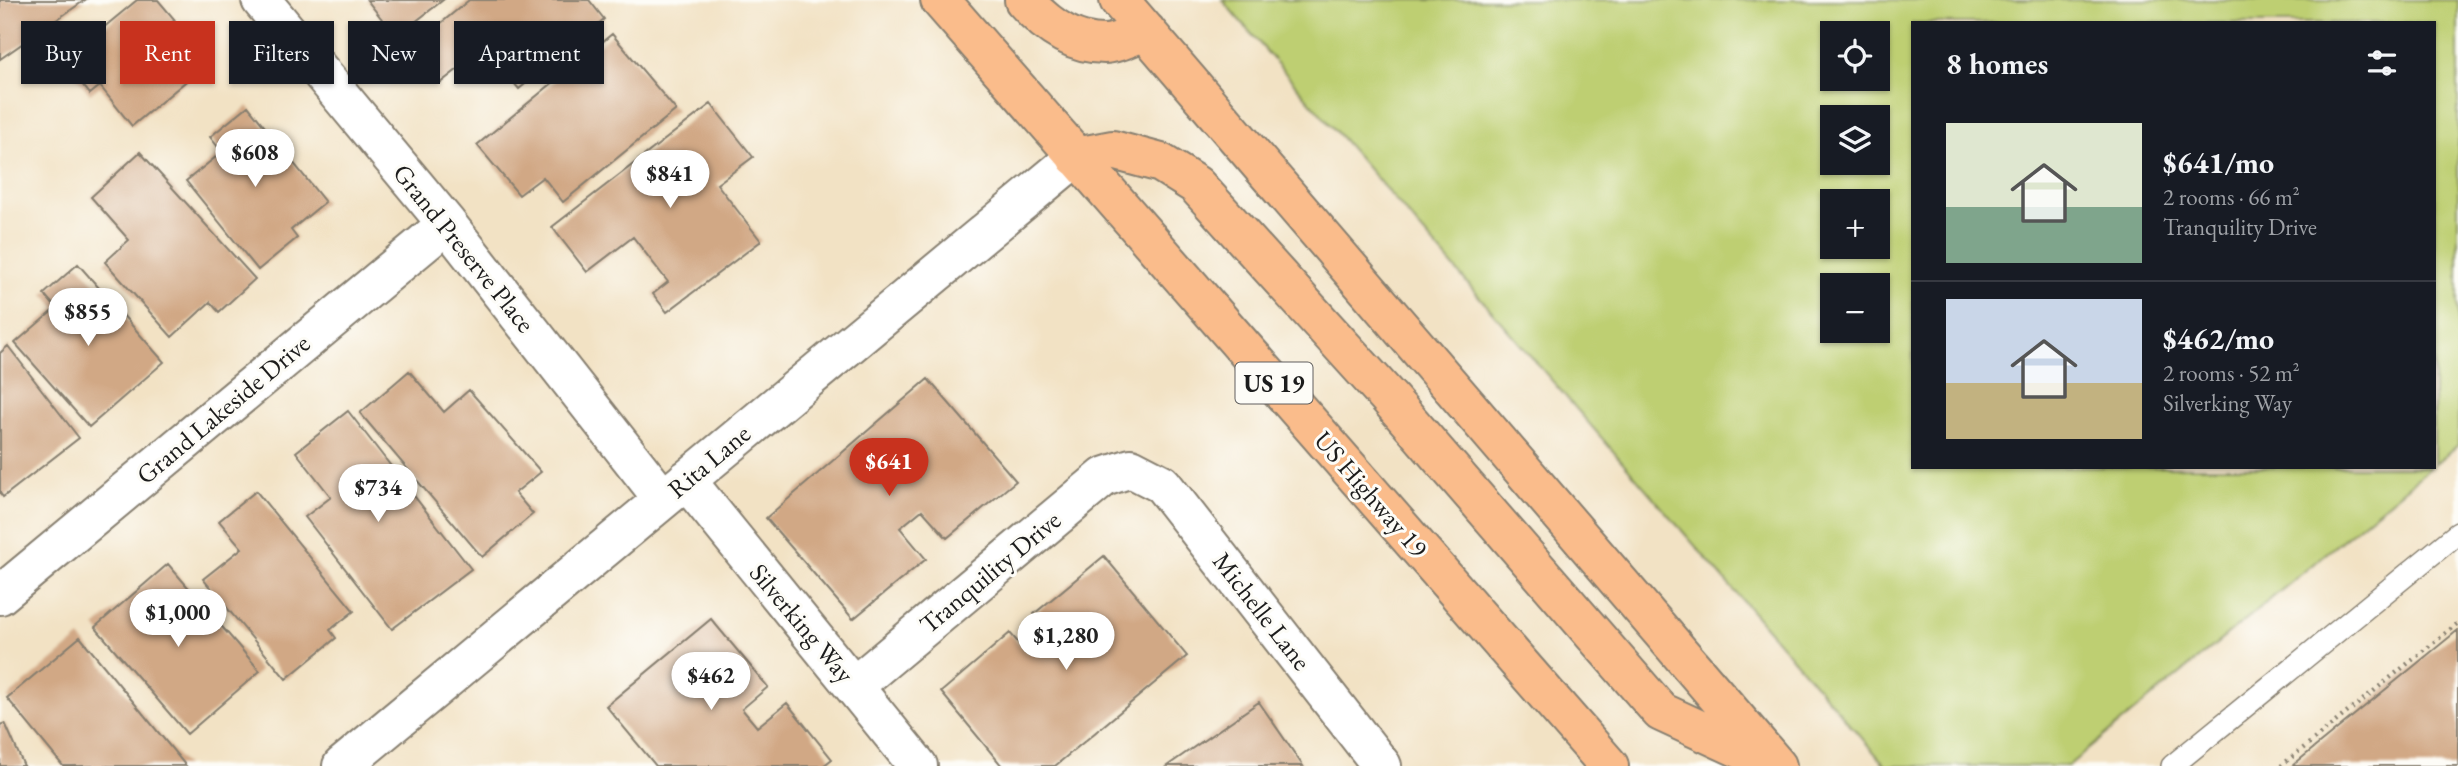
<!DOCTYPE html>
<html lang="en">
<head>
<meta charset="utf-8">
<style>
  :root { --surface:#171b24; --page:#20242c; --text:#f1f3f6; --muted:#9ea1a6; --line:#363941; --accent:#c8321e }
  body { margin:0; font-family:"EB Garamond",serif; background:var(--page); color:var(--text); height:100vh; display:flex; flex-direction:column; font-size:26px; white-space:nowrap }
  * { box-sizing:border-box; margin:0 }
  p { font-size:23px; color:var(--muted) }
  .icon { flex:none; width:38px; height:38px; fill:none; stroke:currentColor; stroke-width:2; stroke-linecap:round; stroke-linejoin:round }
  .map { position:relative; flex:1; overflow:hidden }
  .details { position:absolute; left:1911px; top:21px; width:525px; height:448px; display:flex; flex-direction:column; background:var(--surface); border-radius:0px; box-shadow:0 2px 5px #0004 }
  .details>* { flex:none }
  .guide { position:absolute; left:21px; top:21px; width:665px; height:63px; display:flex; gap:14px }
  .buttons { position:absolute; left:1820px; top:21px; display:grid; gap:14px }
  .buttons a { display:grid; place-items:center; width:70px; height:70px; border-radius:0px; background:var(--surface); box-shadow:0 2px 5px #0004; font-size:35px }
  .price { position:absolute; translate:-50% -60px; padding:0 16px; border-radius:24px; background:#fff; color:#222; font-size:23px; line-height:46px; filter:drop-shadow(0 2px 4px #0008) }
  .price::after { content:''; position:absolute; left:50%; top:42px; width:21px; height:16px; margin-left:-10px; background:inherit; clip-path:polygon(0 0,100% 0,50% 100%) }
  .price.current { background:var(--accent); color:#fff }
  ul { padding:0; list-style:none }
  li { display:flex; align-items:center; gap:21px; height:175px; padding:0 35px }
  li+li { border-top:2px solid var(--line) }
  li span { display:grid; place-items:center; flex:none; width:196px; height:140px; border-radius:0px; color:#555 }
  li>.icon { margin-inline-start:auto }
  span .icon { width:84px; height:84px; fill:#fffc; stroke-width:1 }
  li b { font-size:30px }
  h2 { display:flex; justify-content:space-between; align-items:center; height:84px; padding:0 35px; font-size:30px }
  .chip { padding:0 24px; border-radius:0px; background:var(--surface); box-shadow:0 2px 5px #0004; font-size:24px; line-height:63px }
  .chip.current { background:var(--accent); color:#fff }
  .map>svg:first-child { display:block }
</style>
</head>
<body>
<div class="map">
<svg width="2458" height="766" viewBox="0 0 2458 766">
  <rect width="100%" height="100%" fill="#fdfcf7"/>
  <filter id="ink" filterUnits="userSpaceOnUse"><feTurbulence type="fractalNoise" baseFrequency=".0143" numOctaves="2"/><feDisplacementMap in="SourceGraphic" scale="14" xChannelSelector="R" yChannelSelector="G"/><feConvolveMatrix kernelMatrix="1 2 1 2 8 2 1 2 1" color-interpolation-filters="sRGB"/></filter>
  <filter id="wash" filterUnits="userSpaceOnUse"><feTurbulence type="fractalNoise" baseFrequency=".00686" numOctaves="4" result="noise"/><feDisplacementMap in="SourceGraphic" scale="28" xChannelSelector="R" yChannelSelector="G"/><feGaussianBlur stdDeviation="1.57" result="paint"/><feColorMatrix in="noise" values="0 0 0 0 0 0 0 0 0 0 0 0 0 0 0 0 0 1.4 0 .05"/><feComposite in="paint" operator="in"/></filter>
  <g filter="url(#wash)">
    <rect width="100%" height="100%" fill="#f2e2c4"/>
    <!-- green -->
    <path fill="#becf72" stroke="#6d7647" stroke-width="2" fill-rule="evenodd" d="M1222 0H2458V445L2434 465V23H1913V467H2431L2068 766H1886ZM1832 33H1878V79H1832ZM1832 117H1878V163H1832ZM1832 201H1878V247H1832ZM1832 285H1878V331H1832Z"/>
    <g id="blocks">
      <!-- building -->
      <path fill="#d1a885" d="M0 0H85L0 59Z
        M137 0H158L175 20 162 30 197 72 132 126 100 86 90 94 63 61Z
        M367 0H443L396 37Z
        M469 0H589L604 19 519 89 485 48 440 83 411 48Z
        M612 34 676 110 563 202 543 177 519 195 477 145Z
        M711 104 753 157 717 184 761 241 667 312 653 294 668 282 633 237 587 272 552 227Z
        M248 106 325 202 291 230 297 238 258 270 186 181 222 152 210 137Z
        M140 152 255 279 219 312 210 302 172 337 105 262 129 240 91 197Z
        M78 264 164 362 89 427 15 343 56 308 44 294Z
        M8 346 79 438 3 497 0 493V353Z
        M409 371 444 412 469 390 541 472 515 493 533 514 482 557 360 413Z
        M928 379 1016 481 947 538 922 510 900 528 926 559 853 619 766 518Z
        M348 411 471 569 392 629 305 517 331 497 296 452Z
        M256 491 354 611 330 630 336 638 286 679 203 579 242 548 219 521Z
        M1104 556 1187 656 1055 766H1002L941 692 1010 633 1027 653 1050 634 1034 614Z
        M168 564 260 671 187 734 95 627Z
        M711 619 768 687 742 709 757 727 787 703 832 759 823 766H656L606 706Z
        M2458 630V766H2292Z
        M80 637 186 766H63L7 698Z
        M1259 702 1303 766H1167Z
        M5 723 24 766H0V725Z"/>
    </g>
  </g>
  <g filter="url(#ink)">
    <use href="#blocks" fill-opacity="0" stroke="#877f70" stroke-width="2"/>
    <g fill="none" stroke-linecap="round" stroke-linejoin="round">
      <defs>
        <path id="service" d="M2172 766 2458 533"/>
        <path id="minor" d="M261 0 447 224 663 499
          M686 480 918 766
          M0 595 447 224
          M854 686 1104 477 1131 468 1162 484 1382 766
          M342 766 1076 157"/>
        <path id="trunk" d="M940 0 1609 766
          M1024 0C1044 23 1070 44 1104 44 1117 44 1133 35 1146 31
          M1119 0 1777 766
          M1076 157 1113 150 1161 163 1196 185 1389 398 1661 712 1765 760"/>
      </defs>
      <!-- service casing -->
      <use href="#service" stroke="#877f70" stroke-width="24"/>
      <!-- minor casing -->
      <use href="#minor" stroke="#877f70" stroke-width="42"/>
      <!-- trunk casing -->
      <use href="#trunk" stroke="#877f70" stroke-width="42"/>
      <!-- path -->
      <path stroke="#877f70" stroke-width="4.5" stroke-dasharray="2 5" stroke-linecap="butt" d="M2281 766 2458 623"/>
      <!-- service -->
      <use href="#service" stroke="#fff" stroke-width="21"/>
      <!-- minor -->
      <use href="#minor" stroke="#fff" stroke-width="38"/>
      <!-- trunk -->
      <use href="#trunk" stroke="#fabc8b" stroke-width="38"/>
    </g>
  </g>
  <g text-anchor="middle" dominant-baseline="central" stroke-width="6" stroke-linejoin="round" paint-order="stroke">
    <!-- shield labels -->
    <rect fill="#fdfcf7" stroke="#605f5e" stroke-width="2" x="1235.5" y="362.5" width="77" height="41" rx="5"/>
    <g font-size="24" font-weight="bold" fill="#1c1c1c">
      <text x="1274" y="383">US 19</text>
    </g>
    <!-- street labels -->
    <g font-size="26" fill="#1c1c1c" stroke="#fdfcf7">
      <text transform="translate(464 248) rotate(51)">Grand Preserve Place</text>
      <text transform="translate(223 409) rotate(-40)">Grand Lakeside Drive</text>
      <text transform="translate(709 461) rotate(-40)">Rita Lane</text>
      <text transform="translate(1371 494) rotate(49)">US Highway 19</text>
      <text transform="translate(990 572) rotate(-40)">Tranquility Drive</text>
      <text transform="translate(1262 611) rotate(52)">Michelle Lane</text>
      <text transform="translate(802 623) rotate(50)">Silverking Way</text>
    </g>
  </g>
</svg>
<div class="buttons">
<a><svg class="icon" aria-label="locate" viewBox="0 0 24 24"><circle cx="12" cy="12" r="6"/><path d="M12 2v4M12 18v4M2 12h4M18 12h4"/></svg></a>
<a><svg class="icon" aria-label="layers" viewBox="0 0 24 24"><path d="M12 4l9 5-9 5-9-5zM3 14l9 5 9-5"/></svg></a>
<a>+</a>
<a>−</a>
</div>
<b class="price" style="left:255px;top:189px">$608</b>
<b class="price" style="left:670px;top:210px">$841</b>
<b class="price" style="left:88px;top:348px">$855</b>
<b class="price current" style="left:889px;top:498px">$641</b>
<b class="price" style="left:378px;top:524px">$734</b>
<b class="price" style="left:178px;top:649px">$1,000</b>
<b class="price" style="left:1066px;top:672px">$1,280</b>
<b class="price" style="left:711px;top:712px">$462</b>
<div class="guide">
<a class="chip">Buy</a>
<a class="chip current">Rent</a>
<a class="chip">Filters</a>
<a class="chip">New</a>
<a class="chip">Apartment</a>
</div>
<section class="details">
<h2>8 homes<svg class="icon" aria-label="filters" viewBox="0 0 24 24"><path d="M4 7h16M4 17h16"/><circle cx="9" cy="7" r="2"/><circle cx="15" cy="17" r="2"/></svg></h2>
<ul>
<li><span style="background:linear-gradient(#dfe7d0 60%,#7fa58c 0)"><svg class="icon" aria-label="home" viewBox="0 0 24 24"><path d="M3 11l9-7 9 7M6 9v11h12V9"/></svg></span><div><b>$641/mo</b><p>2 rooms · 66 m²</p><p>Tranquility Drive</p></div></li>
<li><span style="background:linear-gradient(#c9d6e8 60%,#c2b280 0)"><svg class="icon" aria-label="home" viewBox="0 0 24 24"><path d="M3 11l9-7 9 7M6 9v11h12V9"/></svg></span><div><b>$462/mo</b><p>2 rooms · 52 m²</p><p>Silverking Way</p></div></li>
</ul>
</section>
</div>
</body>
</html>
